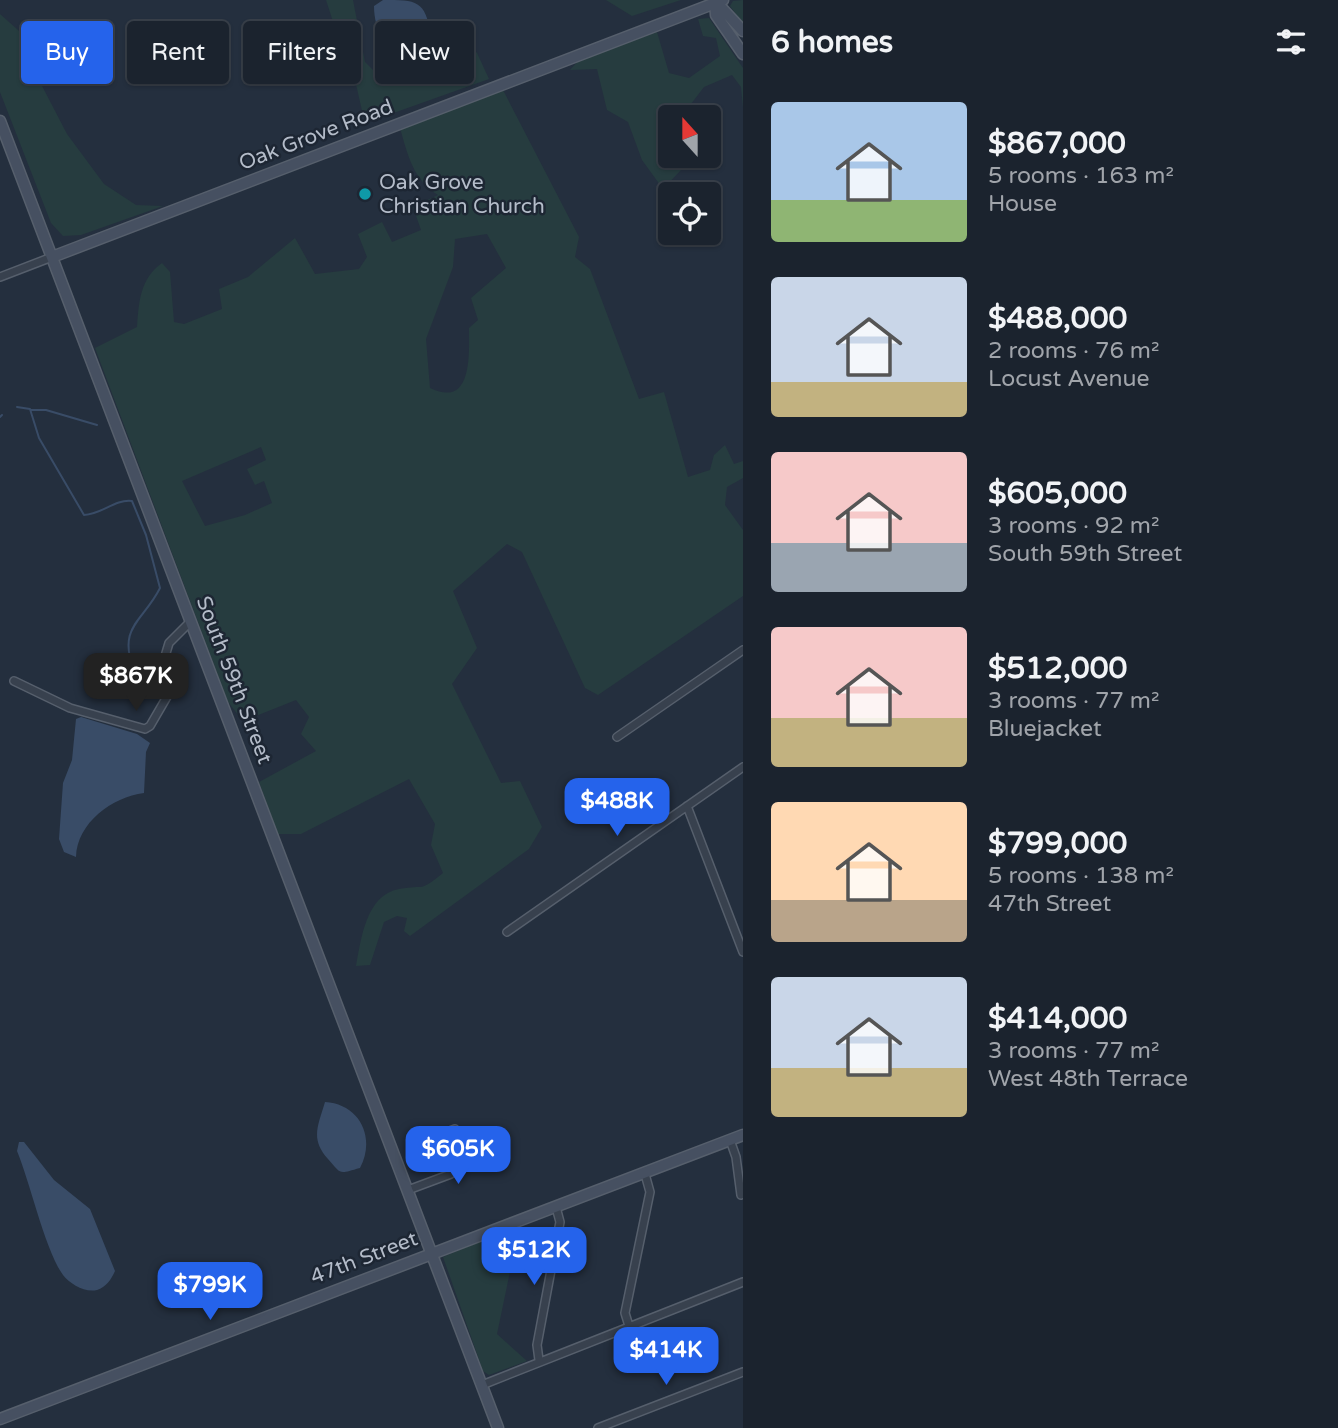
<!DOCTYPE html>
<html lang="en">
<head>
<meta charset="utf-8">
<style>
  :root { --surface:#1b232e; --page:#242b36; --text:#f1f3f6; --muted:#a0a4aa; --line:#39404a; --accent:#2563eb }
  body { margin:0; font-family:"Varela Round",sans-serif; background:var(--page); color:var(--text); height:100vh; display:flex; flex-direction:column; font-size:26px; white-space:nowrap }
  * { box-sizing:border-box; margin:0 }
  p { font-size:23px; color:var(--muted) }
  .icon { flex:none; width:38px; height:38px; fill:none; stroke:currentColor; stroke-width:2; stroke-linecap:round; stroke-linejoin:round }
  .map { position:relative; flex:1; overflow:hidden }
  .drawer { display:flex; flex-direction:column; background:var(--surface); width:595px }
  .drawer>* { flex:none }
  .top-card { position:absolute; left:21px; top:21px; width:616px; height:63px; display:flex; gap:14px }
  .needle { width:46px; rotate:339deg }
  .buttons { position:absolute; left:658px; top:105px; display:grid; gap:14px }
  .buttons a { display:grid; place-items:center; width:63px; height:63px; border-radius:7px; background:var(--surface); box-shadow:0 2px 5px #0004,0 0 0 2px var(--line); font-size:35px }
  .price { position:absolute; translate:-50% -60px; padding:0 16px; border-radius:14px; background:var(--accent); color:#fff; font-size:23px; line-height:46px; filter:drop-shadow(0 2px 4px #0008) }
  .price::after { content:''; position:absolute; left:50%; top:42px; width:21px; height:16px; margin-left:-10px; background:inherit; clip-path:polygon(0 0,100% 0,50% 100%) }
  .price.active { background:#222; color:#fff }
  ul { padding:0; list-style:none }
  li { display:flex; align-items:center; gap:21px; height:175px; padding:0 28px }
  li span { display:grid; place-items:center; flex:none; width:196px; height:140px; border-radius:7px; color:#555 }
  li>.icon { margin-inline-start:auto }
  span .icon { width:84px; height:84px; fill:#fffc; stroke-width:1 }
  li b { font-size:30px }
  h2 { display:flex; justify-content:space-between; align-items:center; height:84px; padding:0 28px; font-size:30px }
  .chip { padding:0 24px; border-radius:7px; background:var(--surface); box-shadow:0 2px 5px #0004,0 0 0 2px var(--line); font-size:24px; line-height:63px }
  .chip.active { background:var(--accent); color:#fff }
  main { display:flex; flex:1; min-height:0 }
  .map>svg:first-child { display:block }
</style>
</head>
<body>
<main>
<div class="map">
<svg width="743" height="1428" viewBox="0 0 743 1428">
  <rect width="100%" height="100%" fill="#242f3e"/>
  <!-- green -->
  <path fill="#263c3f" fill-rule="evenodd" d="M326 0H353L365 62 389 86 412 82 448 62 456 29 477 53 489 79 371 121 363 115 350 58 336 31Z
    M606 0H681L632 16Z
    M743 0V24L730 6 733 1Z
    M0 14 27 38 40 82 67 134 104 184 136 205 163 206 81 235 63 236 51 223 0 92Z
    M709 18 743 68V108L741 87 732 75 704 87 681 117H670V156H680L681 170 663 189 642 160 628 122 607 110 597 69 570 70 579 60 657 32 669 73 689 78 720 56 716 38 703 36 698 19Z
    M503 90 579 237 575 257 590 269 639 399 664 392 688 477 710 470 714 455 725 445 734 464 743 461V478L727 487 725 505 743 530V596L598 695 585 688 522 552 507 544 453 591 477 648 452 684 501 783 520 781 542 827 529 849 410 936 404 931 407 918 397 916 384 922 370 965 356 966C361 939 366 895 399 889 427 884 418 893 443 873L431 845 435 824 409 779 301 834H278L259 782 316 751 301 734 309 717 296 700 243 721 228 702 95 348 137 327C139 301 140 279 162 263L170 272 174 322 184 324 222 309 219 289 248 277 295 238 315 274 359 269 367 257 358 234 382 222 392 242 421 230 413 207 438 195C413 179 408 156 400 128ZM487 234 506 268 471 298 478 320 469 328C469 353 473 409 430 388L426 339 453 267 455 239ZM261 447 266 460 247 469 255 485 264 481 272 503 245 515 205 526 182 481Z
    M520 1224 497 1334 527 1361 489 1375 483 1371 443 1257Z"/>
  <!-- water -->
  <path fill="#394c67" d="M383 0C417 0 425 0 431 35L416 63 403 64C386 48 374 30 374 6Z
    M153 21 173 26 171 54 165 58 138 41 136 31 139 24Z
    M81 717 137 734 150 743 146 752 144 793C112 797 77 823 76 857L64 852 59 839 63 783 72 760 76 719Z
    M325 1102C360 1104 376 1138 360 1168 338 1174 342 1175 328 1159 310 1139 318 1126 325 1102Z
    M19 1142H24L54 1180 90 1209 115 1271C111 1280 106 1287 97 1290 85 1293 70 1284 63 1275 45 1250 30 1182 17 1151Z"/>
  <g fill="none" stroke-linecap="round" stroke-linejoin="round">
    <!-- stream -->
    <path stroke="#394c67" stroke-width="2" d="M17 407 30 409 39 438 84 515C103 514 114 499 132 501L146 535 160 588C143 622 117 626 134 671
      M31 410H46L97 425
      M0 417 2 415"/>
    <defs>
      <path id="street" d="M0 277 52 257
        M14 681 70 708 145 729 150 726 168 695 163 663 169 643 191 621
        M617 737 743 650
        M687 806 743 952
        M507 932 743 767
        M730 1140 736 1157 741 1195
        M408 1190 451 1174 453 1165 443 1138 447 1132 455 1129
        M629 1326 625 1313 650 1192 645 1174
        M539 1360 537 1345 560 1222 556 1207
        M482 1385 743 1282
        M598 1428 743 1372"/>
      <path id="secondary" d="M715 0 716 15 743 54
        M716 2 743 31
        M0 121 498 1428
        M52 257 723 0
        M0 1419 743 1135"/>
    </defs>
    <!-- street casing -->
    <use href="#street" stroke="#565f6c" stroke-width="10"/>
    <!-- secondary casing -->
    <use href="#secondary" stroke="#565f6c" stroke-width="13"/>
    <!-- street -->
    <use href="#street" stroke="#38414e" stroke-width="7"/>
    <!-- secondary -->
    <use href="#secondary" stroke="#465061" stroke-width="10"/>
  </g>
  <!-- markers -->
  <circle fill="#0f9aa8" stroke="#1d2633" stroke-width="2.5" cx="365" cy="194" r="7"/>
  <g text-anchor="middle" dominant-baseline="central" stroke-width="5" stroke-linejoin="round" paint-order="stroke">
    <!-- street labels -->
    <g font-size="21" fill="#b4bcc9" stroke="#1d2633">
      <text transform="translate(316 135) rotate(-21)">Oak Grove Road</text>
      <text transform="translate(234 680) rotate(69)">South 59th Street</text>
      <text transform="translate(364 1258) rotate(-21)">47th Street</text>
    </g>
    <!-- poi labels -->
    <g font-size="21" fill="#b4bcc9" stroke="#1d2633" text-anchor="start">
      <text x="379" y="182">Oak Grove<tspan x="379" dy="24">Christian Church</tspan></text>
    </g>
  </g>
</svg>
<div class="buttons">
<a><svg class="needle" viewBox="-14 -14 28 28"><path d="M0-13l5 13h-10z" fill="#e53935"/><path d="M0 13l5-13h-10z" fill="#a0a4aa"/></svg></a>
<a><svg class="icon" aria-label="locate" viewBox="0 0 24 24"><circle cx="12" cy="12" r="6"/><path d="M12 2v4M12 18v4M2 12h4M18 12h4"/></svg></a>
</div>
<b class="price active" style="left:136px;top:713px">$867K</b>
<b class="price" style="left:617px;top:838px">$488K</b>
<b class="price" style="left:458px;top:1186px">$605K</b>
<b class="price" style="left:534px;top:1287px">$512K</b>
<b class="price" style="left:210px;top:1322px">$799K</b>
<b class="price" style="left:666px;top:1387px">$414K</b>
<div class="top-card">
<a class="chip active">Buy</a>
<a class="chip">Rent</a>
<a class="chip">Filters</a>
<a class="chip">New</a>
</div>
</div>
<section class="drawer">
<h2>6 homes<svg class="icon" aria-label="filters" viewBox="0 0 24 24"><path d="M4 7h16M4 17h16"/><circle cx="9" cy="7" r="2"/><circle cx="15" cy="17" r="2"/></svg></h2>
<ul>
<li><span style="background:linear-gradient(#a9c7e8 70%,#8fb573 0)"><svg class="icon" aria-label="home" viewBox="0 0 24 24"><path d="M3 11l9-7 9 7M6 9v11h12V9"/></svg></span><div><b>$867,000</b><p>5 rooms · 163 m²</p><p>House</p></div></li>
<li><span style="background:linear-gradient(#c9d6e8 75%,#c2b280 0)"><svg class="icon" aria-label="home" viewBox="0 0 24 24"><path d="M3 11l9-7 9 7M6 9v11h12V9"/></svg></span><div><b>$488,000</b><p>2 rooms · 76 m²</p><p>Locust Avenue</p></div></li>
<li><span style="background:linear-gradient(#f6c9c9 65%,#9aa5b1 0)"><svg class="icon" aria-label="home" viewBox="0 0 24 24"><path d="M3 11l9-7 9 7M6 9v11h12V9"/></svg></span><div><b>$605,000</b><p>3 rooms · 92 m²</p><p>South 59th Street</p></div></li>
<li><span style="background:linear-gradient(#f6c9c9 65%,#c2b280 0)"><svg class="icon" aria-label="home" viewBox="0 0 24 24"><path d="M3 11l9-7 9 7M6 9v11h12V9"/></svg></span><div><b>$512,000</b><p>3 rooms · 77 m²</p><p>Bluejacket</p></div></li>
<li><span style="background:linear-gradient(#ffd9b3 70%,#b9a48a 0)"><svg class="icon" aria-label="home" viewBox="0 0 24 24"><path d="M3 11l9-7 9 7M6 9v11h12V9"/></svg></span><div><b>$799,000</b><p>5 rooms · 138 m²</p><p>47th Street</p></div></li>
<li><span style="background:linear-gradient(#c9d6e8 65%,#c2b280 0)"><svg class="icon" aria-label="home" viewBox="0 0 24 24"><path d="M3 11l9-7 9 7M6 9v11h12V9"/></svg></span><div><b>$414,000</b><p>3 rooms · 77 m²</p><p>West 48th Terrace</p></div></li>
</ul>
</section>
</main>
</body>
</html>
